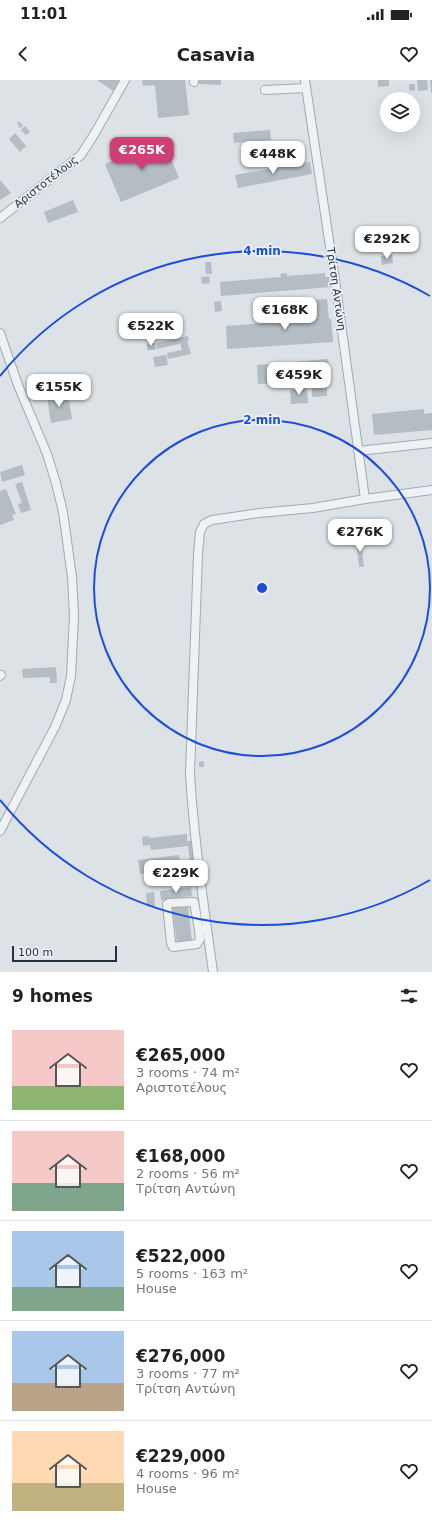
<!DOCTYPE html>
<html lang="en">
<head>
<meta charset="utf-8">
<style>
  :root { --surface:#fff; --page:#f2f2f2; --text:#222; --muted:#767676; --line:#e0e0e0; --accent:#cd4076 }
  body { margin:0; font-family:"DejaVu Sans",sans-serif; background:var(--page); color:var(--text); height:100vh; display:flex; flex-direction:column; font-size:15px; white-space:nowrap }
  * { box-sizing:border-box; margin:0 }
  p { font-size:13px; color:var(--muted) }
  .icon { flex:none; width:22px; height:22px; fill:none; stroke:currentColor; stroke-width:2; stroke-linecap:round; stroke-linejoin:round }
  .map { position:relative; height:892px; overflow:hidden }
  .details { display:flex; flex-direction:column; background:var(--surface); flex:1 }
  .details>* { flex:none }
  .buttons { position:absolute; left:380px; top:12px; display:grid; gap:8px }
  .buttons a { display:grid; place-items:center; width:40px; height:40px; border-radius:50%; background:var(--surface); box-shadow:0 4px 16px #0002; font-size:20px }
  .scale { position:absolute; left:12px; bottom:10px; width:105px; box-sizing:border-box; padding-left:4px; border:2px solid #26333c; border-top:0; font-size:11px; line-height:14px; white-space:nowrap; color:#26333c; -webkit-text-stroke:3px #ebf1f4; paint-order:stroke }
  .price { position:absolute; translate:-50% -34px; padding:0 9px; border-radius:8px; background:#fff; color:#222; font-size:13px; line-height:26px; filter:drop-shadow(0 1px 2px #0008) }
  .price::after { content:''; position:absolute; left:50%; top:24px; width:12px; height:9px; margin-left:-6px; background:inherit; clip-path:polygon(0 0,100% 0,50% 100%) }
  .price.on { background:var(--accent); color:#fff }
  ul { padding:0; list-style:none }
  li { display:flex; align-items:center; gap:12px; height:100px; padding:0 12px }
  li+li { border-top:1px solid var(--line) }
  li span { display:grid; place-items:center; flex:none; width:112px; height:80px; border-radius:0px; color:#555 }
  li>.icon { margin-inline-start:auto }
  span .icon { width:48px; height:48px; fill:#fffc; stroke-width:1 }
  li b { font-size:17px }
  h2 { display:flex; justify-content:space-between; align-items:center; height:48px; padding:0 12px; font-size:17px }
  .status { display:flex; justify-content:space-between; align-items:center; height:28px; padding:0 20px; background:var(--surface); direction:ltr }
  .status svg { height:11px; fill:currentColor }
  header { display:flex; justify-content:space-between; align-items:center; height:52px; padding:0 12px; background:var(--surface); font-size:18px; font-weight:700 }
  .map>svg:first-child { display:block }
</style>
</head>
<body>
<div class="status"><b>11:01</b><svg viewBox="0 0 49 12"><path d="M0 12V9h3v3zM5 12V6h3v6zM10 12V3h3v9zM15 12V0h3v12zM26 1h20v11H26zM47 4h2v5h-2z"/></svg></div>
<header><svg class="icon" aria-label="back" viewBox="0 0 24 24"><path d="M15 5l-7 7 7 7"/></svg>Casavia<svg class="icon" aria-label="heart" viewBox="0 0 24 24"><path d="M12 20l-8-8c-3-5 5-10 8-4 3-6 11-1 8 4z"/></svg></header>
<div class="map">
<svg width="432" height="892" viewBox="0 0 432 892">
  <rect width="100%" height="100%" fill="#dce2e6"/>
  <!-- building -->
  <path fill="#b3bdc3" d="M97 0H119L122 2 115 12Z
    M142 0H185L189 35 158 38 155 5 143 6Z
    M198 0H221V5L198 4Z
    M378 0H389V6L378 7Z
    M417 0H427L428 10 418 11Z
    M430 0H432V13H431Z
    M409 4H415V11L409 10Z
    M19 41 23 46 20 48 17 43Z
    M25 46 30 52 26 55 21 50Z
    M270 50 271 60 234 63 233 53Z
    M15 53 26 66 20 72 9 59Z
    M163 60 179 98 121 122 105 84Z
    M292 67H299V77H292Z
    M310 82 312 94 238 108 235 95Z
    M0 100 11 113 0 120Z
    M73 120 78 132 48 143 44 132Z
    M392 175 393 183 382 185 381 176Z
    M205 182H211L212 194H206Z
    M287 193V196L325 193V197H331V207L221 216 220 202 281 197 280 194Z
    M209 196 210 203 202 204 201 197Z
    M327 219 329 239H331L333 262 227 269 226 246 310 240 309 220Z
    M221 221 222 231 215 232 214 222Z
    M188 256 189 261H187L191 274 168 279 167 273 182 270 180 263 179 264 157 269 156 263Z
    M155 263 156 270H147V264Z
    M166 275 168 285 155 287 153 277Z
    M328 279 330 291H321L322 300 258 304 257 285Z
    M312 307H327V316L312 317Z
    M307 308 308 323 291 324 290 310Z
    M68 314 72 339 51 343 47 317Z
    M424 329V334L432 333V350L374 355 372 334Z
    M22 385 25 395 2 402 0 392Z
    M22 402 31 430 21 433 18 424 22 423 15 404Z
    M6 409 16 434 12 435 14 440 0 445V411Z
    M359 439 361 449 355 450 353 440Z
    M356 459H361L364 487H359Z
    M56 587 57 603H50V597L23 598 22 589Z
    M204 681V687H199V682Z
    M187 754V761H193L196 783 190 784 188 766 151 770 150 765 143 766 142 757 149 756V758Z
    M179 775 181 789 140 794 138 780Z
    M191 807 192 816 161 820 160 811Z
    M154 812 155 826 147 827 146 813Z
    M188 826 192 861 177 863 172 828Z"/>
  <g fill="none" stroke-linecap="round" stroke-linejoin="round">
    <defs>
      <path id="minor" d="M194 0V2
        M305 0 336 207 365 419
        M265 10 306 8
        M0 138 81 75 95 53 125 0
        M0 253 18 305 47 374 56 403 63 432 72 497 74 536 71 596 66 620 55 647 0 751
        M358 371 432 363
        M0 596 1 595
        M199 850 194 822 169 823 167 824 171 863 173 867 197 864 200 859 199 850 207 849
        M213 892C204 826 194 760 190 694L198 474 200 452 204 444 212 440 259 433 313 428 365 419 432 410"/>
    </defs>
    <!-- minor casing -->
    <use href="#minor" stroke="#a2aab0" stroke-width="10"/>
    <!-- minor -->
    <use href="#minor" stroke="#eff2f5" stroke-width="8"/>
  </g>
  <!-- distance rings -->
  <g fill="none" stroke="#1d4ed8" stroke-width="2">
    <circle cx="262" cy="508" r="168"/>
    <path d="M430 800A337 337 0 0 1 0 720M0 296A337 337 0 0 1 430 216"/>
  </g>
  <g text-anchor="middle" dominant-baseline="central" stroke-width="3.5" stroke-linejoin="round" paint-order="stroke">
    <!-- street labels -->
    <g font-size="11" fill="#26333c" stroke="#ebf1f4">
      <text transform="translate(46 102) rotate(-38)">Αριστοτέλους</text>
      <text transform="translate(336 209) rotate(82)">Τρίτση Αντώνη</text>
    </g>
  </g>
  <circle cx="262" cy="508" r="6" fill="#1d4ed8" stroke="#ebf1f4" stroke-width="2"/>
  <g font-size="12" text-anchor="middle" font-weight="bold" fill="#1d4ed8" stroke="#ebf1f4" stroke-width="3.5" stroke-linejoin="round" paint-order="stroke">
    <text x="262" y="175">4 min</text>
    <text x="262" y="344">2 min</text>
  </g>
</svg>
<div class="buttons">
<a><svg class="icon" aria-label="layers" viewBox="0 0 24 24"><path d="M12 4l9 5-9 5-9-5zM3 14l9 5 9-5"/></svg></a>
</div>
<div class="scale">100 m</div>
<b class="price on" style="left:142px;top:91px">€265K</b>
<b class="price" style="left:273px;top:95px">€448K</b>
<b class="price" style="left:387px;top:180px">€292K</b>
<b class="price" style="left:285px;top:251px">€168K</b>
<b class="price" style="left:151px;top:267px">€522K</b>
<b class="price" style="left:299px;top:316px">€459K</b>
<b class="price" style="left:59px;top:328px">€155K</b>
<b class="price" style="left:360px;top:473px">€276K</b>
<b class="price" style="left:176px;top:814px">€229K</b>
</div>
<section class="details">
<h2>9 homes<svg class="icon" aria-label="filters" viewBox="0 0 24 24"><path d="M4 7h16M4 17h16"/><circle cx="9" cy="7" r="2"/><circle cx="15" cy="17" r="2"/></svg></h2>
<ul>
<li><span style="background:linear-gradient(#f6c9c9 70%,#8fb573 0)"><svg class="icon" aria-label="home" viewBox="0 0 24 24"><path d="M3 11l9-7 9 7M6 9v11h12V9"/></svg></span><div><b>€265,000</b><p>3 rooms · 74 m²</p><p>Αριστοτέλους</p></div><svg class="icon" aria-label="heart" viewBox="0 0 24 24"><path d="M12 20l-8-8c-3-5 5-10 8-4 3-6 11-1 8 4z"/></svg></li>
<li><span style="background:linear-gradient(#f6c9c9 65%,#7fa58c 0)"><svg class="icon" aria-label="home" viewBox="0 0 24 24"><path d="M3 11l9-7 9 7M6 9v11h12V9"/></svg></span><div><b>€168,000</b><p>2 rooms · 56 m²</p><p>Τρίτση Αντώνη</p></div><svg class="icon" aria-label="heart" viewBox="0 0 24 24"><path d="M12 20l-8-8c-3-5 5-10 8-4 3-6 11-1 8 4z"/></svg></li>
<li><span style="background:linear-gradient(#a9c7e8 70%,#7fa58c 0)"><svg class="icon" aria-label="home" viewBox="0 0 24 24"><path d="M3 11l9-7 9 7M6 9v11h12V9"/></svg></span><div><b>€522,000</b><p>5 rooms · 163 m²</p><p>House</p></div><svg class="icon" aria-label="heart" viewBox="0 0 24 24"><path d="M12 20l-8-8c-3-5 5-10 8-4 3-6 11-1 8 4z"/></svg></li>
<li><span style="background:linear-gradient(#a9c7e8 65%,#b9a48a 0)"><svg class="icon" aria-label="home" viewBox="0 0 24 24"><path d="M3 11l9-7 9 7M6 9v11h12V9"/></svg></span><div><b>€276,000</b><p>3 rooms · 77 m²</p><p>Τρίτση Αντώνη</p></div><svg class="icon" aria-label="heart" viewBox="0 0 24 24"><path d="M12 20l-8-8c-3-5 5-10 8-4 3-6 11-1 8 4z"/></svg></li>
<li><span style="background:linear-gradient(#ffd9b3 65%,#c2b280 0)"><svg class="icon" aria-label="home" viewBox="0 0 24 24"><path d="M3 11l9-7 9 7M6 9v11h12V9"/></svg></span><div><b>€229,000</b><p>4 rooms · 96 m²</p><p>House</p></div><svg class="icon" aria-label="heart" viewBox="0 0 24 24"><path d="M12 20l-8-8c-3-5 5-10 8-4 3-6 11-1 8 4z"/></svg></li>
</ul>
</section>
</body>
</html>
